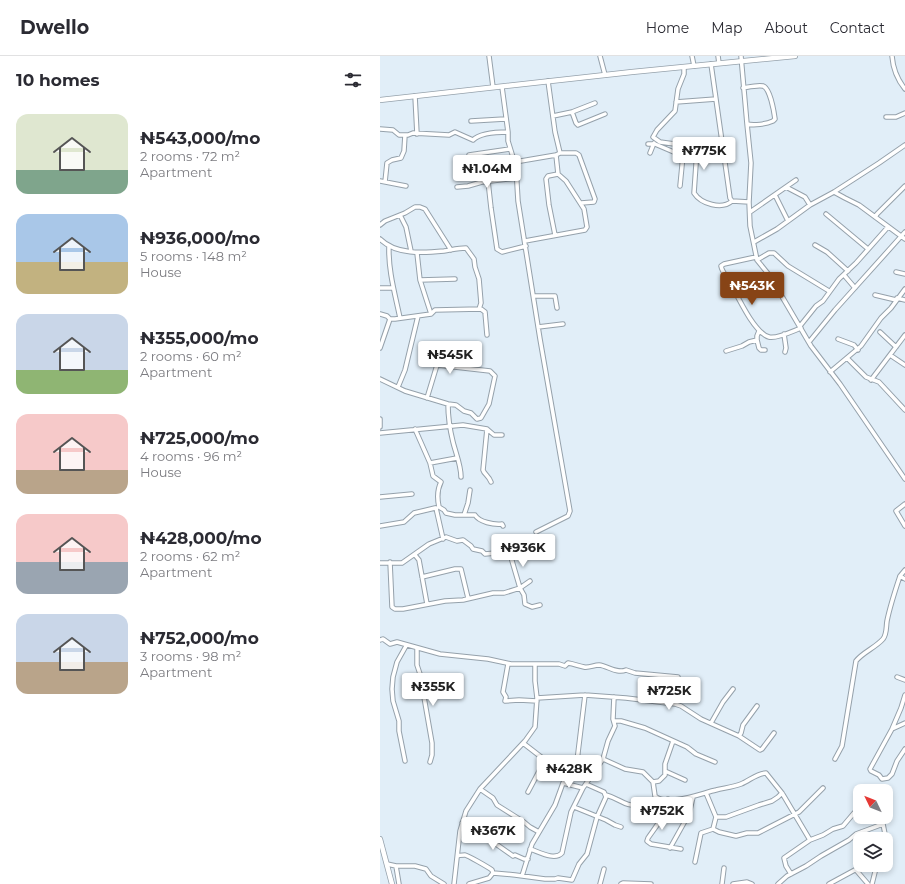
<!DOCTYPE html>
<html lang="en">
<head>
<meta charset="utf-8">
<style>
  :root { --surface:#fff; --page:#f2f2f3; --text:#2b2b33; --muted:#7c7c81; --line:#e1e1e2; --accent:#874416 }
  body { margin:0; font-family:Montserrat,sans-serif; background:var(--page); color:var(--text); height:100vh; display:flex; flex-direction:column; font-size:15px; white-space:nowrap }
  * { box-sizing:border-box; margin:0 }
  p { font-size:13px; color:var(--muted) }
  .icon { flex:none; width:22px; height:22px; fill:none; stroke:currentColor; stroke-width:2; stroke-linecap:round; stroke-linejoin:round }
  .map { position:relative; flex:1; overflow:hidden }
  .panel { display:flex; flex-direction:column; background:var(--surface); width:380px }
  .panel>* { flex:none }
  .needle { width:26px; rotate:313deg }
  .buttons { position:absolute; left:473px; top:728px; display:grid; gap:8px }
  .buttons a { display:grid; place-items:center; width:40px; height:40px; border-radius:8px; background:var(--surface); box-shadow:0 2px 6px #0003; font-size:20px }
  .price { position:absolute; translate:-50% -34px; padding:0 9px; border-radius:4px; background:#fff; color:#222; font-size:13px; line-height:26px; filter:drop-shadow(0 1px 2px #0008) }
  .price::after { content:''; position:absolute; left:50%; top:24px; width:12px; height:9px; margin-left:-6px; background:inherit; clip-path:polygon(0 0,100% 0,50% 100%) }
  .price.active { background:var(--accent); color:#fff }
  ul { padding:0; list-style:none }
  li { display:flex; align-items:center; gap:12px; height:100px; padding:0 16px }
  li span { display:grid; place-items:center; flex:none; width:112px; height:80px; border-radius:12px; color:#555 }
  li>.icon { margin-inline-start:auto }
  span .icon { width:48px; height:48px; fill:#fffc; stroke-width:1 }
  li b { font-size:17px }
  h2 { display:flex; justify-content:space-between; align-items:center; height:48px; padding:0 16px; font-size:17px }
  header { display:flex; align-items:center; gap:24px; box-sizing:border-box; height:56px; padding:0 20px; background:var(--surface); border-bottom:1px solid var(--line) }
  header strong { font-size:19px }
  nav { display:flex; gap:22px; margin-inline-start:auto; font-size:14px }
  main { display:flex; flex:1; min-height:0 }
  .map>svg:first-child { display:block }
</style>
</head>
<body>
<header>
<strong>Dwello</strong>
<nav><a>Home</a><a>Map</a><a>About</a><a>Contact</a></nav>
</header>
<main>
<section class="panel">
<h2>10 homes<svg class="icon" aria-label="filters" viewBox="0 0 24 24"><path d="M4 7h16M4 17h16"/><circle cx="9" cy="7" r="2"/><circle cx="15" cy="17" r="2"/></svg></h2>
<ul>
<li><span style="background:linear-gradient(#dfe7d0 70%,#7fa58c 0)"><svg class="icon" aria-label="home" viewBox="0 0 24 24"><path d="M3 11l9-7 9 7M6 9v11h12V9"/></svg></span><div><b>₦543,000/mo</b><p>2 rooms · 72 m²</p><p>Apartment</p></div></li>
<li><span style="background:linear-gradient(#a9c7e8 60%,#c2b280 0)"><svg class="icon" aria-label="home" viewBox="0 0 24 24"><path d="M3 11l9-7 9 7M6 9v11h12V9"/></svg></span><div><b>₦936,000/mo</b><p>5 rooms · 148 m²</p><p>House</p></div></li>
<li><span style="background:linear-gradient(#c9d6e8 70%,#8fb573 0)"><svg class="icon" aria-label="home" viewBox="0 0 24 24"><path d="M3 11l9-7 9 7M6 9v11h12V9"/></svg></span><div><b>₦355,000/mo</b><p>2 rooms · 60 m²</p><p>Apartment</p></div></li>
<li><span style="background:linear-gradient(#f6c9c9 70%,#b9a48a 0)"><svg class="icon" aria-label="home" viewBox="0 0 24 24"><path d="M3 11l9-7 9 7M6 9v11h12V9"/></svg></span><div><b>₦725,000/mo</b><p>4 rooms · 96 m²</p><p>House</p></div></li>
<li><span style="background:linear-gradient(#f6c9c9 60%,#9aa5b1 0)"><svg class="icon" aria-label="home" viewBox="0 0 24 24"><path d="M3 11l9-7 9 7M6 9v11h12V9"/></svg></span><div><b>₦428,000/mo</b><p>2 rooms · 62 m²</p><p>Apartment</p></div></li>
<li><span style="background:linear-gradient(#c9d6e8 60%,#b9a48a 0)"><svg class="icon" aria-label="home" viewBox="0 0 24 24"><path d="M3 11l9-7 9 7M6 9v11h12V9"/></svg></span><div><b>₦752,000/mo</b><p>3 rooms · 98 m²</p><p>Apartment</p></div></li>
</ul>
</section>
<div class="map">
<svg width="525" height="828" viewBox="0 0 525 828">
  <rect width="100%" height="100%" fill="#e1eef8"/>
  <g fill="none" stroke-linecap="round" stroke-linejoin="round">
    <defs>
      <path id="minor" d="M109 0 113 31
        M220 0 225 19
        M312 0 314 10
        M338 0 339 7
        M361 0 367 68C374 70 386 68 393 65L395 63C394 56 390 32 383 30 377 29 369 31 363 32
        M512 0C513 13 517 23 525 33
        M331 8 350 142 352 145 369 146
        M304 11V18L298 33 295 55 277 74 273 81 280 86 316 91 317 94 314 137C321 148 342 154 352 145
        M122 31 128 76V85L136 111 138 145 160 283 190 455 188 460 156 476
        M35 40 37 78
        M296 46 336 43
        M192 56 196 67 198 69 225 58
        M173 60 192 56 215 47
        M506 61H516L525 57
        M91 65 125 63
        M367 68 371 107 369 146 370 170 377 204 390 220 431 290 460 328 525 423
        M0 73 13 74 19 79H28L33 77 69 79 75 76 93 84C100 77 118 76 128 76
        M268 88H275L303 100
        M180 97H196L199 99 215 143 214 146 201 147
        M270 97 274 87
        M89 99 130 93
        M135 106 176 99
        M0 125 26 130
        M108 125 111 152 117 193 122 196 146 190
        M5 126 7 107 12 104 21 102 24 95 25 79
        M300 130 304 89
        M77 131 88 130 102 126 137 122
        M406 131 425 141 430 149
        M454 136 465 142 479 149 525 183
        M395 139 408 165
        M370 156 416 124
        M446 158 488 193
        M20 159 26 171 31 195
        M495 161 497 158 525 130
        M0 169 5 165 25 157 35 151H40L45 153 71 194
        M175 179 169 149 166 123 168 120 178 118
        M0 183C16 199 43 197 64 195 71 194 78 192 86 192L94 203 95 211 99 223 101 247 99 253
        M145 185 205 174 207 171 204 153 186 125 178 118 176 99 180 97 175 76 168 25
        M374 186 397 173 430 149 454 136 499 107 525 89
        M435 189 447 196 468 215
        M9 190C8 214 15 238 20 262
        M37 197 40 224 51 258
        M376 201 344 208 341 210C342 216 347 221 350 226 357 239 374 277 389 281 397 283 413 275 421 272
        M377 204 389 197H394L408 210 449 235
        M516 216 525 218
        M464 219 475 232
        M40 224 75 223
        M0 232H13
        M495 239 516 244
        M154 240H175L177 252
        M517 242 525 244
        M0 258 7 260 10 263H15L51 258 55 254 101 253 105 256 107 279
        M420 270 436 250 443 245 459 223 476 207 508 171
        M158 271 183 268
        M500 276 516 291
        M404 278 406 292 405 296
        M458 283 474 289 478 294
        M377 284 379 292 381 294H385
        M429 286 455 254 525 176
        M0 292 10 263
        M346 295 362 290 369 286 377 284V280L379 275
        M510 299 525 309
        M467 302 486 321 499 326 525 354
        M450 316 481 290 501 262 511 252 525 233
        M0 323 25 335 68 348 76 349 84 355 91 357 97 363 101 362 109 348 115 320 110 315 57 309 47 342
        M491 324 525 279
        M18 331 25 314 38 260
        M68 348C68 361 70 374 73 386 76 398 81 409 81 421
        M0 363V371
        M35 373 50 407 53 420 61 426C57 434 57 442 59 451
        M107 373 103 414C104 418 109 420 111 426
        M0 377 83 369 107 373 114 379H122
        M50 407 77 402
        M0 441 32 438
        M525 448 516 455 525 470
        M59 451 64 454 66 457 75 459H95C99 466 114 469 122 468L123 470
        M56 452 63 483
        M84 459 88 447 90 434
        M0 470 24 466 34 457 55 452
        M35 499 39 504 47 548
        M10 506 12 551 15 553H23L65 545 83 544 113 537H124L140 532 150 525
        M0 507H22L49 488 66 481 77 485 83 484 91 490 93 493 102 495 105 498 126 496 130 498 140 532 144 539 145 548 152 551 160 549
        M520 520 525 514
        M42 521 75 513H81L88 542
        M0 584 3 583 10 588 17 586 60 598 108 603 131 608H179L185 610 188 607C194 608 199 610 204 611 209 612 214 609 219 609 228 610 237 618 246 614L255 617 298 621
        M37 592V609L40 618 52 687V699L50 706
        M128 608 123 636 126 641 125 645 139 644 157 645
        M517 621 525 624
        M157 642 205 639 246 642 295 648 301 650 321 663 359 680 380 694 382 693 394 677
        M234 665H241L265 672 307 691 316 698 335 706
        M331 667 343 646 353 633
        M525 667 512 673 490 713 491 715 499 719 502 723 508 722 512 718 517 705 525 693
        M512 673 521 652 525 639
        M359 680 361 677 363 669 377 650
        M143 687 165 704 148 736
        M223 703 245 713 263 716 273 726 275 740C288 751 322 737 336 734 344 732 353 731 361 728 369 725 377 717 386 717L402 737 430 784 404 802 406 810 411 818
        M455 703 462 690 476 605C483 596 495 592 503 583 507 578 506 571 507 565 510 550 515 535 520 520L525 523
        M25 705 19 675V665L13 645 12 633 13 621 17 606 26 590
        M285 715 305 724
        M273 726 279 725 285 719V708L293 685
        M183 727 203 732
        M100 733 113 742 117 749 144 766 150 771 159 776
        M226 739C241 743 244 751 260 749L268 755 278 767
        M288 743C286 759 277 769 268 782L267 785 271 788 301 793
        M194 751 226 764 235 769 241 771
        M336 761H346L379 749 392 745 398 741 402 737
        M82 767 91 768 97 773 107 777 116 788 133 800 135 799 144 803H148
        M333 773 339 776 356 780 367 777H378L419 756 443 732
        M430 784 443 779 453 773 463 770 474 757
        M290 792 309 758 313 741
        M150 793C159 796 175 805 182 797L191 756 203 732 223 703 228 685 235 670 233 663 234 641
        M78 800C79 799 84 799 85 799 87 799 108 811 112 814L113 817
        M315 806 321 777 333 773 336 761 326 737
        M7 808 16 810H35L46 813 51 820 64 828
        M16 810 19 828
        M476 814 488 828
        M142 820 152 788 175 749 183 727 193 714 197 705 205 639
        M74 828 80 775 86 755 100 733 145 685 155 671 157 642 155 625V608
        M89 828 109 822 113 817 135 819 165 823H175L178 822 192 824 199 808 207 798 217 761 226 741 224 736 206 728
        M220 828 224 813
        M241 828 243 827 271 828
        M342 828 344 812
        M353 828 367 826 372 828
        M398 828 407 820 426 810 441 800 469 784 476 778 503 768 506 783
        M449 828 484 809
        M492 828 496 812 498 809"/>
      <path id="major" d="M0 44 252 16 415 0
        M0 783 12 828"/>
    </defs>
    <!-- minor casing -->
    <use href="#minor" stroke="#95a1ab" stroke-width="5.5"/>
    <!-- major casing -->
    <use href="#major" stroke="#95a1ab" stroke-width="6"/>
    <!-- minor -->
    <use href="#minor" stroke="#fff" stroke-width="3.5"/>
    <!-- major -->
    <use href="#major" stroke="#fff" stroke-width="4.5"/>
  </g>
</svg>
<div class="buttons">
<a><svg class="needle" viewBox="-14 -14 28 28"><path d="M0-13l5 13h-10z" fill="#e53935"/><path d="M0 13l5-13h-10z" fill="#7c7c81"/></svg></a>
<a><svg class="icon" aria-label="layers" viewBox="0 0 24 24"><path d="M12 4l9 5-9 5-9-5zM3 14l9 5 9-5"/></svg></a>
</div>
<b class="price" style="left:324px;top:115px">₦775K</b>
<b class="price" style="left:107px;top:133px">₦1.04M</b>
<b class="price active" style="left:372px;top:250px">₦543K</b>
<b class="price" style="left:70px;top:319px">₦545K</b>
<b class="price" style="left:143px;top:512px">₦936K</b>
<b class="price" style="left:53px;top:651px">₦355K</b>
<b class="price" style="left:289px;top:655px">₦725K</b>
<b class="price" style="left:189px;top:733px">₦428K</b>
<b class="price" style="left:282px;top:775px">₦752K</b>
<b class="price" style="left:113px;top:795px">₦367K</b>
</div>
</main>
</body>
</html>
